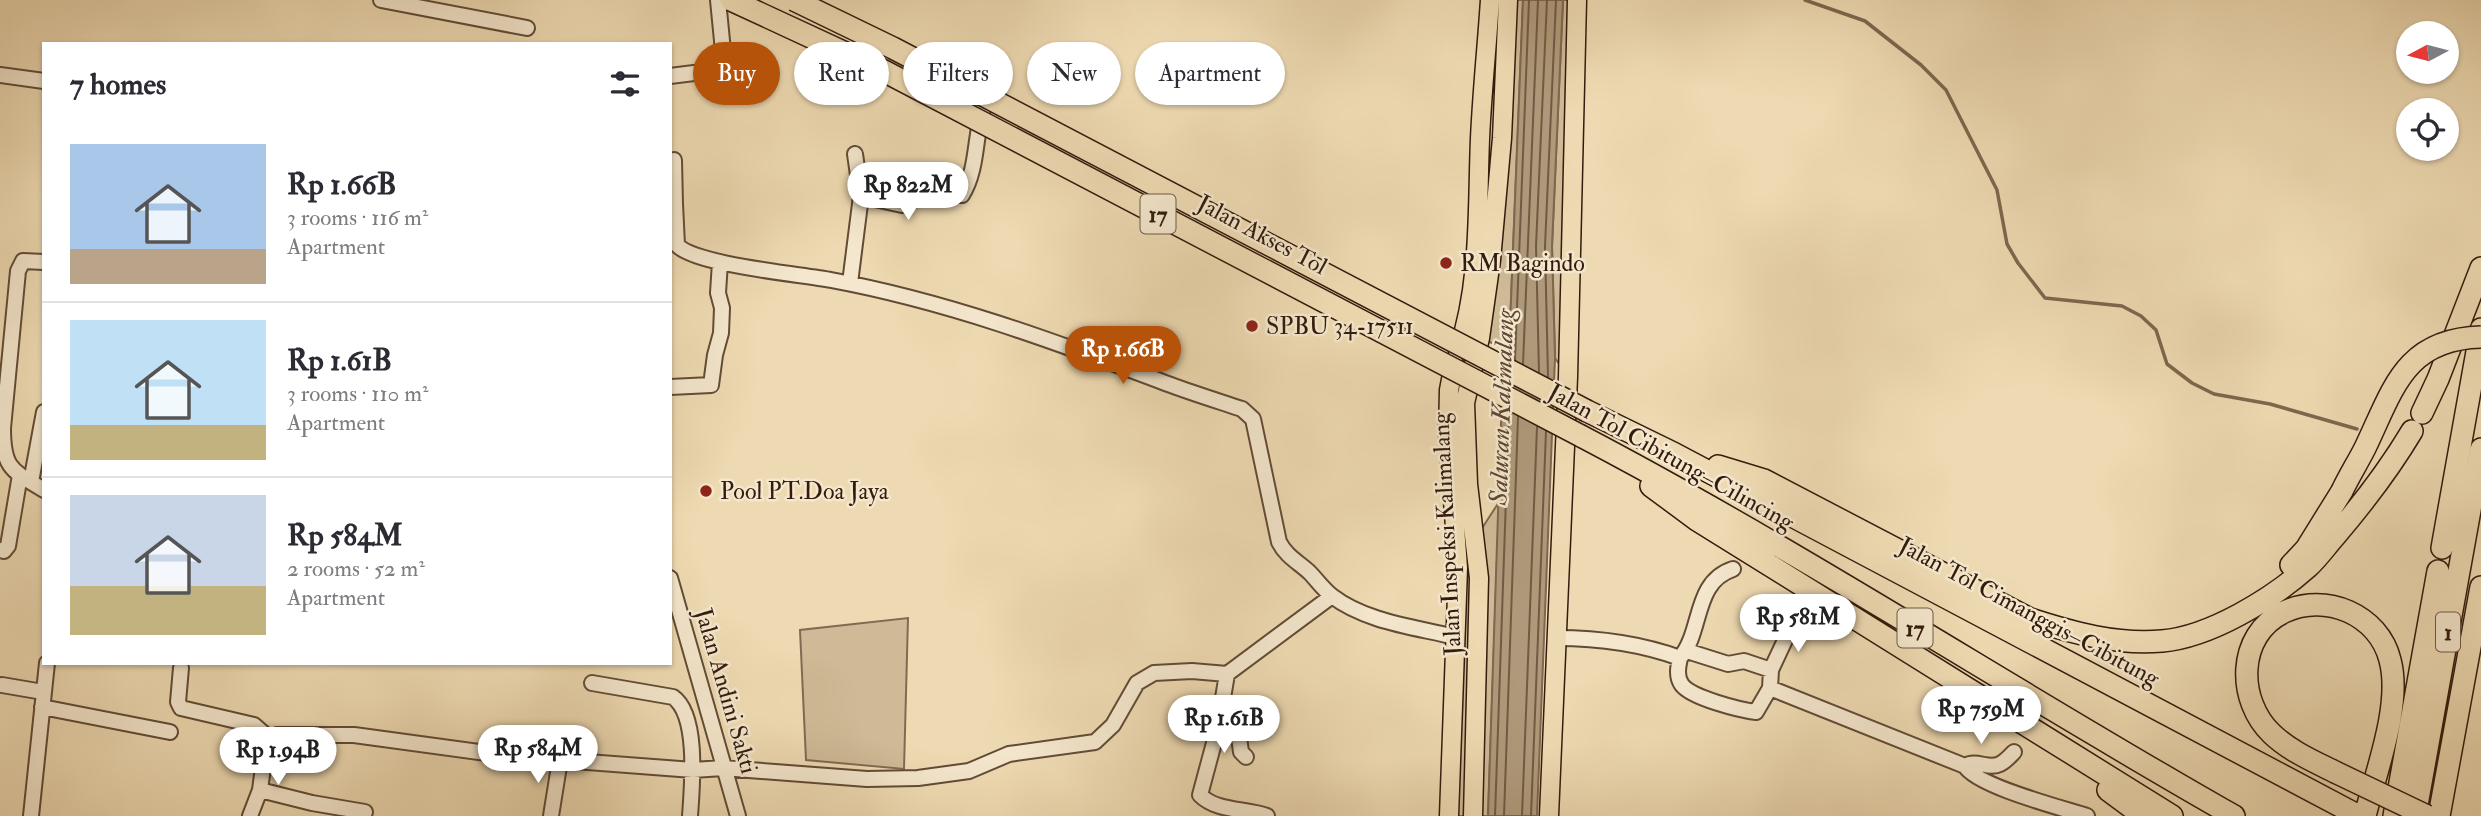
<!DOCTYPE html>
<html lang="en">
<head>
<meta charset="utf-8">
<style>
  :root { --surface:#fff; --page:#f7f7f7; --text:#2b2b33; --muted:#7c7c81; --line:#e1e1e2; --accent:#b45309 }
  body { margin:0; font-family:"IM FELL Double Pica",serif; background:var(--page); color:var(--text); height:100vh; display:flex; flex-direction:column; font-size:26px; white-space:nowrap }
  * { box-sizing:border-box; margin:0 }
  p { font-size:23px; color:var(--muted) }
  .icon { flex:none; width:38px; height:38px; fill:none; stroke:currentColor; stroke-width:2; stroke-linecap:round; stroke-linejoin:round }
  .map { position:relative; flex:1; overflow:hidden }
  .side { position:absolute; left:42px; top:42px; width:630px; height:623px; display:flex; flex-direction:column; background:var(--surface); border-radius:0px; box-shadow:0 2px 5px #0004 }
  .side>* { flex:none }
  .top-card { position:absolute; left:693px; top:42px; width:665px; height:63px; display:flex; gap:14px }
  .needle { width:46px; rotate:263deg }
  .tools { position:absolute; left:2396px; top:21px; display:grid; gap:14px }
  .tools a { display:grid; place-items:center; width:63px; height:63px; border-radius:50%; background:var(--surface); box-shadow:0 2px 5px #0004; font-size:35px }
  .price { position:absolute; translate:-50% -60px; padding:0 16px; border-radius:24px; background:#fff; color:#222; font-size:23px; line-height:46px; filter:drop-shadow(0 2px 4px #0008) }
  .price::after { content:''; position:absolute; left:50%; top:42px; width:21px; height:16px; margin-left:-10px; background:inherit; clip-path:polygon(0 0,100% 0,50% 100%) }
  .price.selected { background:var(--accent); color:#fff }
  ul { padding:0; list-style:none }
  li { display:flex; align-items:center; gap:21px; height:175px; padding:0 28px }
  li+li { border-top:2px solid var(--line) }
  li span { display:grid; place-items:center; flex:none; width:196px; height:140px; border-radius:0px; color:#555 }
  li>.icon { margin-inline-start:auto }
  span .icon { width:84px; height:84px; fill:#fffc; stroke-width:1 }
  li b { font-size:30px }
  h2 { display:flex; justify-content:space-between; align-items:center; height:84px; padding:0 28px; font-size:30px }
  .chip { padding:0 24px; border-radius:32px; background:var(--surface); box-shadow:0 2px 5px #0004; font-size:24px; line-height:63px }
  .chip.selected { background:var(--accent); color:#fff }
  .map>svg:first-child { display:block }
</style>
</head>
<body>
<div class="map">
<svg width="2481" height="816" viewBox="0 0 2481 816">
  <rect width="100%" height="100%" fill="#eedab2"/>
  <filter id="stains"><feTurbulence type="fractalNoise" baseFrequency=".00286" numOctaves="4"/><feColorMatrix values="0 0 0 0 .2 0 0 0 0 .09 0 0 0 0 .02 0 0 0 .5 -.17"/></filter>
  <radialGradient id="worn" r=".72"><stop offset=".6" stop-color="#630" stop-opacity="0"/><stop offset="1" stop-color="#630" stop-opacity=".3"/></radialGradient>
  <!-- green -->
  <path fill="#ceba96" stroke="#806a52" stroke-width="2" d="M1490 0H1523L1509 350 1480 338 1507 11 1489 10Z
    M1563 0H1577L1568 377 1555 358 1552 246Z
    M1499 502 1488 816H1450L1457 541 1475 539Z
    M908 618 904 769 806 760 800 630Z"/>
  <!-- water -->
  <path fill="#ae997a" stroke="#7d674e" stroke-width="2" d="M1523 0H1563L1552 246 1555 358 1537 816H1488L1501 423 1509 350Z"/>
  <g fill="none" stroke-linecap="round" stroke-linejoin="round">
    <!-- shore -->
    <path stroke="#705a44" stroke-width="2" d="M1515 360 1529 0
      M1523 364 1538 0
      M1539 372 1536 246 1547 0
      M1548 377 1545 246 1556 0
      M1495 816 1509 412
      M1504 816 1518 417
      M1522 816 1537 427
      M1531 816 1546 431"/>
    <!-- stream -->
    <path stroke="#7d674e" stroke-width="3.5" d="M1805 0 1865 21 1921 65 1946 90 1997 190 2007 244 2018 263 2045 298 2122 306 2141 316 2156 330 2167 364 2192 383 2214 394 2270 404 2357 429"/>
    <defs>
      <path id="minor" d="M381 0 527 28
        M0 75 44 81
        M670 76 718 70 722 67 724 61 718 0
        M674 160 675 204
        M861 196 902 205 907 204 920 195H962C979 168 974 132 985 103
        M670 201 675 204 677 245C695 265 800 274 831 280 950 302 1058 343 1171 385 1195 394 1218 401 1242 409L1253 419 1279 542C1286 556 1298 562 1309 572 1317 580 1323 589 1332 596 1366 622 1415 627 1455 637
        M44 262 23 261 18 271 3 428C3 468 11 470 44 490
        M850 283 861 196 855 154
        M670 387 711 385 715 355 721 333 722 308 718 293 720 262
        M31 482 44 412
        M0 550 4 551 8 546 20 475
        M670 578 738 816
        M1556 638C1600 638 1639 643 1680 658 1703 631 1693 582 1733 569
        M1687 651 1728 664 1744 661 1771 670
        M1680 658C1678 667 1676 677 1682 685 1692 698 1740 710 1756 712L1770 688 1771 670 1793 623
        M181 668 178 702 181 708 254 725 270 739
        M1227 674 1218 728 1200 795C1217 812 1245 808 1267 816
        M592 683 673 697C699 715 692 787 690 816
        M2 685 43 692
        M1770 688 1965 766C1976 786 2062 808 2087 816
        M42 707 170 732
        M1218 728 1239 737 1241 752 1246 757
        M1965 766C1977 759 1988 770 2000 764 2006 761 2010 756 2014 752
        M260 790 312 803 365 812
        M31 816 47 663
        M250 816 260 790 266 745 270 739 277 735H354L508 756 693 770 723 768 867 779 918 778 969 771 1009 754 1095 742 1113 725 1137 683 1154 673 1192 671 1227 674 1332 596
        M551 816 560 760"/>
      <path id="major" d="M1458 351C1481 282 1477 210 1480 139 1482 93 1487 46 1490 0
        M1449 816 1458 568 1448 432 1449 390 1454 364
        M1473 816 1479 578 1468 484 1465 403 1480 338 1491 260 1502 138 1508 0
        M1549 816 1568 377 1577 0"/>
      <path id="highway" d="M1587 411 1675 454 2359 816
        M2422 413 2438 379 2481 268
        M1581 436C1804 553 2015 692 2234 816
        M1718 466 1764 480 2030 619C2073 633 2117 645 2162 641 2210 637 2272 599 2308 567 2318 558 2327 545 2336 535 2364 502 2390 468 2412 431
        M1651 486 1697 520 2172 816
        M2442 548 2481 329
        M2291 565 2306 549 2342 491
        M2335 772C2313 761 2290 751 2272 734 2237 701 2236 635 2284 612 2326 592 2379 615 2390 660 2402 705 2376 771 2365 816
        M2108 790 2143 816
        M2394 816 2438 571
        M2415 816 2481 449
        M2439 816 2481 587"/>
    </defs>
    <!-- minor casing -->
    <use href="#minor" stroke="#624b36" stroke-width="18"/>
    <!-- major casing -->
    <use href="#major" stroke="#331b0d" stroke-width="21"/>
    <!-- highway casing -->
    <use href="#highway" stroke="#331b0d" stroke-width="24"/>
    <!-- minor -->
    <use href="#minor" stroke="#f4e7cd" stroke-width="14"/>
    <!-- major -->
    <use href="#major" stroke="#eedab2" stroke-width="18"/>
    <!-- highway -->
    <use href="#highway" stroke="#eedab2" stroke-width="21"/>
    <defs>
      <path id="highway-bridge" d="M731 0 882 70 1581 436
        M794 0 893 48 1587 411
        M2342 491C2349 476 2358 462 2365 448 2393 390 2404 339 2481 337
        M2335 772 2427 816"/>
    </defs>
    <!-- highway-bridge casing -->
    <use href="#highway-bridge" stroke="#331b0d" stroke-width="24" stroke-linecap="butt"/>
    <!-- highway-bridge -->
    <use href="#highway-bridge" stroke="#eedab2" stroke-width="21"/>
  </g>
  <!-- markers -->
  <g fill="#8f2418" stroke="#f4e7cd" stroke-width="2.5">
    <circle cx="1446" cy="263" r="7"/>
    <circle cx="1252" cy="326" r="7"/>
    <circle cx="706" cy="491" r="7"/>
  </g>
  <g text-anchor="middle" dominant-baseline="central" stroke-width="5" stroke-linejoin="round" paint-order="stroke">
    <!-- shield labels -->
    <g fill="#f4e7cd" stroke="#6d5847" stroke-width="2">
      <rect x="1140.5" y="194.5" width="35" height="39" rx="5"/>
      <rect x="1897.5" y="608.5" width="35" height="39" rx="5"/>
      <rect x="2436" y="612.5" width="24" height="39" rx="5"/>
    </g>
    <g font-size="23" font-weight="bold" fill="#331b0d">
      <text x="1158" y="214">17</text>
      <text x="1915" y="628">17</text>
      <text x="2448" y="632">1</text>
    </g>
    <!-- street labels -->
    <g font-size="24" fill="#331b0d" stroke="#f4e7cd">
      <text transform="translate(1262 235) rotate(28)">Jalan Akses Tol</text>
      <text transform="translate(1671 457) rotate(29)">Jalan Tol Cibitung–Cilincing</text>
      <text transform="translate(1447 534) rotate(-93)">Jalan Inspeksi Kalimalang</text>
      <text transform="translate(2029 612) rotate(28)">Jalan Tol Cimanggis–Cibitung</text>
      <text transform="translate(726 691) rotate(74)">Jalan Andini Sakti</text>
    </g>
    <!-- poi labels -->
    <g font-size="24" fill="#331b0d" stroke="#f4e7cd" text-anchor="start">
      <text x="1460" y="263">RM Bagindo</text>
      <text x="1266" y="326">SPBU 34-17511</text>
      <text x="720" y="491">Pool PT.Doa Jaya</text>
    </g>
    <!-- water labels -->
    <g font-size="26" font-style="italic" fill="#5e4733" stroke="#f4e7cd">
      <text transform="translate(1502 407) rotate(-88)">Saluran Kalimalang</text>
    </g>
  </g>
  <rect width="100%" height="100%" filter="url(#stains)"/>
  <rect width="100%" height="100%" fill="url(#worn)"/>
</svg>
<div class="tools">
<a><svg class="needle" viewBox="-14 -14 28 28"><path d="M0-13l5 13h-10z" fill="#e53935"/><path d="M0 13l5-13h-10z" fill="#7c7c81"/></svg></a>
<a><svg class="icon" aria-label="locate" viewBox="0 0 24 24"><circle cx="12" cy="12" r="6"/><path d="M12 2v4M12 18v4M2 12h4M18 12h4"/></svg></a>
</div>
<b class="price" style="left:908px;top:222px">Rp 822M</b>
<b class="price selected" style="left:1123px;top:386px">Rp 1.66B</b>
<b class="price" style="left:1798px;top:654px">Rp 581M</b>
<b class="price" style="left:1981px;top:746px">Rp 759M</b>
<b class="price" style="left:1224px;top:755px">Rp 1.61B</b>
<b class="price" style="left:538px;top:785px">Rp 584M</b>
<b class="price" style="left:278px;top:787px">Rp 1.94B</b>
<div class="top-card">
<a class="chip selected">Buy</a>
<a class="chip">Rent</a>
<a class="chip">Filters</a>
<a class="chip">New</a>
<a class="chip">Apartment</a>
</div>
<section class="side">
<h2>7 homes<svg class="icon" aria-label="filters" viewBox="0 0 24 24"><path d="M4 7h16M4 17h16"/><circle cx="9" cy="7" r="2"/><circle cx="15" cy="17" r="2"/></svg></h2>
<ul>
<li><span style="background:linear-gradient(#a9c7e8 75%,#b9a48a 0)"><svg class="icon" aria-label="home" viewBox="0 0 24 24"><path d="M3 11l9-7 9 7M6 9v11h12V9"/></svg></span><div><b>Rp 1.66B</b><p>3 rooms · 116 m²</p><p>Apartment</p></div></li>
<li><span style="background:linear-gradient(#bfe0f5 75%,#c2b280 0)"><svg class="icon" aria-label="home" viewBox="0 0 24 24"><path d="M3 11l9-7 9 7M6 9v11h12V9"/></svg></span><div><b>Rp 1.61B</b><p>3 rooms · 110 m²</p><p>Apartment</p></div></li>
<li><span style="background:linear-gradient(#c9d6e8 65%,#c2b280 0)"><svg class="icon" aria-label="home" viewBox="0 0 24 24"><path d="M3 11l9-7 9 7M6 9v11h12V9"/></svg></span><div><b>Rp 584M</b><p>2 rooms · 52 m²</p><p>Apartment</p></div></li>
</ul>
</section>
</div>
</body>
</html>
